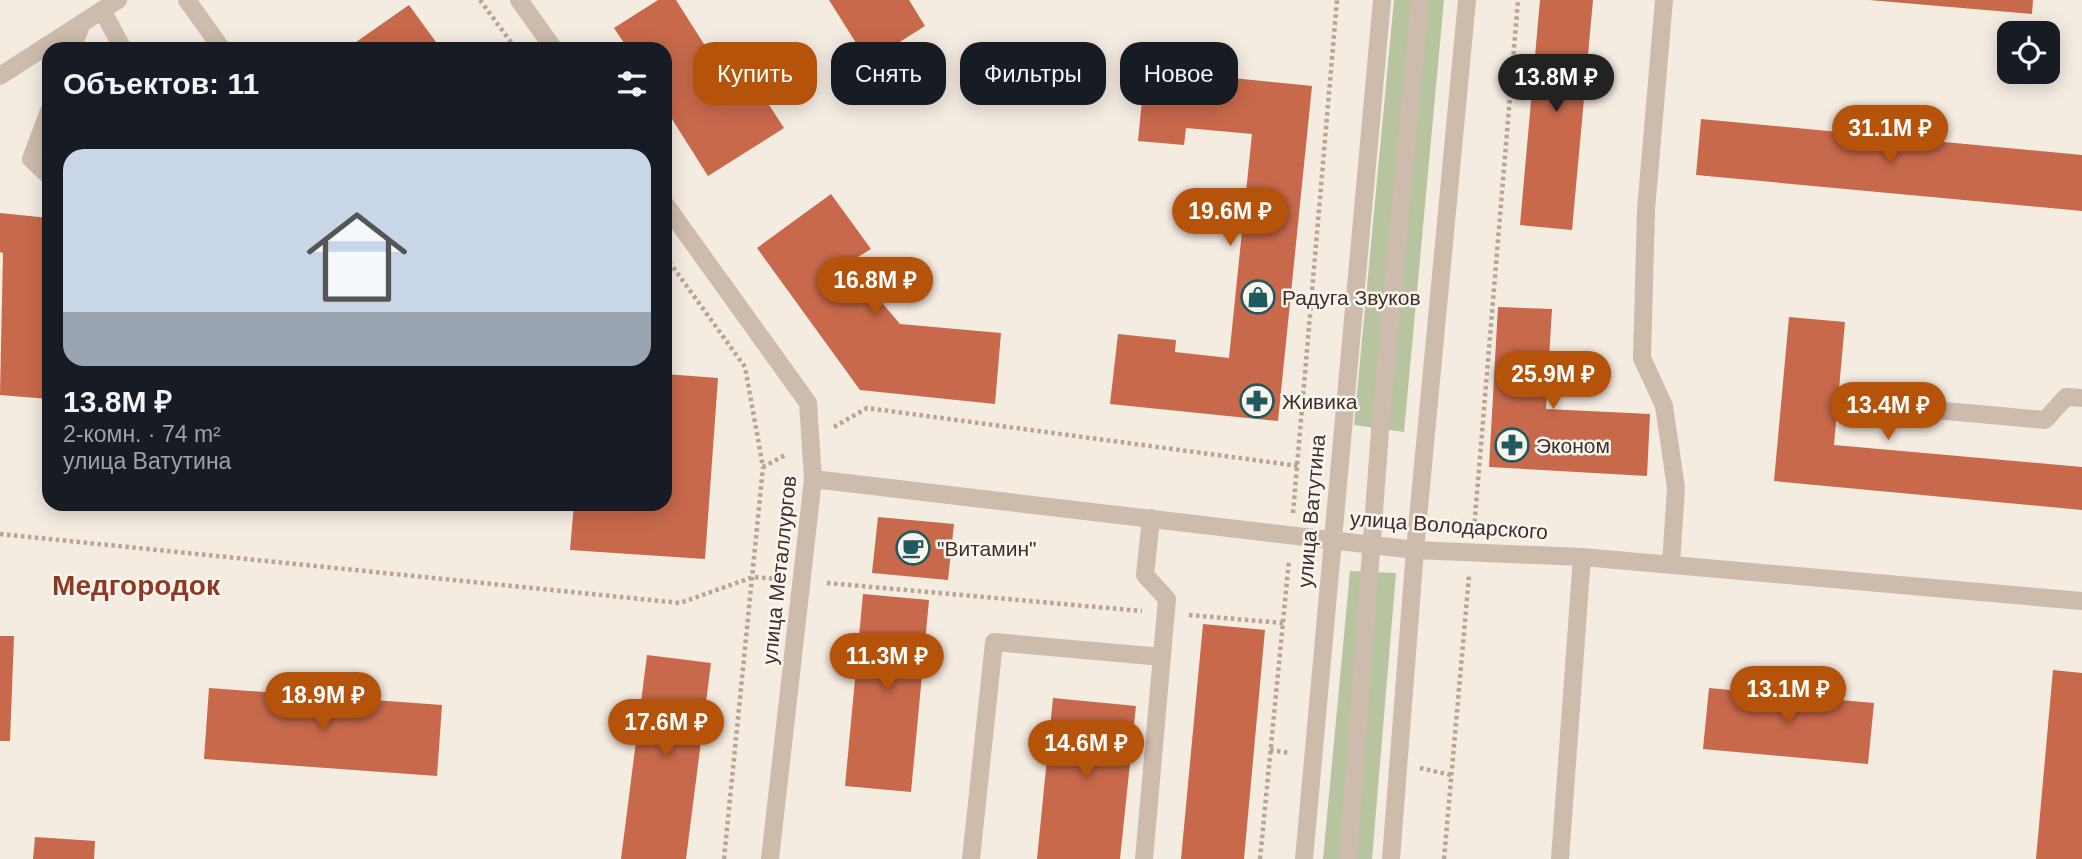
<!DOCTYPE html>
<html lang="ru">
<head>
<meta charset="utf-8">
<style>
  :root { --surface:#171b24; --page:#20242c; --text:#f1f3f6; --muted:#9ea1a6; --line:#363941; --accent:#b45309 }
  body { margin:0; font-family:Arial,sans-serif; background:var(--page); color:var(--text); height:100vh; display:flex; flex-direction:column; font-size:26px; white-space:nowrap }
  * { box-sizing:border-box; margin:0 }
  p { font-size:23px; color:var(--muted) }
  .icon { flex:none; width:38px; height:38px; fill:none; stroke:currentColor; stroke-width:2; stroke-linecap:round; stroke-linejoin:round }
  .map { position:relative; flex:1; overflow:hidden }
  .panel { position:absolute; left:42px; top:42px; width:630px; height:469px; display:flex; flex-direction:column; background:var(--surface); border-radius:21px; box-shadow:0 4px 18px #0003 }
  .panel>* { flex:none }
  .hud { position:absolute; left:693px; top:42px; width:665px; height:63px; display:flex; gap:14px }
  .tools { position:absolute; left:1997px; top:21px; display:grid; gap:14px }
  .tools a { display:grid; place-items:center; width:63px; height:63px; border-radius:14px; background:var(--surface); box-shadow:0 4px 18px #0003; font-size:35px }
  .price { position:absolute; translate:-50% -60px; padding:0 16px; border-radius:24px; background:var(--accent); color:#fff; font-size:23px; line-height:46px; filter:drop-shadow(0 2px 4px #0008) }
  .price::after { content:''; position:absolute; left:50%; top:42px; width:21px; height:16px; margin-left:-10px; background:inherit; clip-path:polygon(0 0,100% 0,50% 100%) }
  .price.current { background:#222; color:#fff }
  ul { padding:0; list-style:none }
  li { display:grid; align-content:center; gap:14px; height:371px; padding:0 21px }
  li+li { border-top:2px solid var(--line) }
  li span { display:grid; place-items:center; height:217px; border-radius:21px; color:#555 }
  li>.icon { margin-inline-start:auto }
  span .icon { width:126px; height:126px; fill:#fffc; stroke-width:1 }
  li b { font-size:30px }
  h2 { display:flex; justify-content:space-between; align-items:center; height:84px; padding:0 21px; font-size:30px }
  .chip { padding:0 24px; border-radius:21px; background:var(--surface); box-shadow:0 4px 18px #0003; font-size:24px; line-height:63px }
  .chip.current { background:var(--accent); color:#fff }
  .map>svg:first-child { display:block }
</style>
</head>
<body>
<div class="map">
<svg width="2082" height="859" viewBox="0 0 2082 859">
  <rect width="100%" height="100%" fill="#f4ebe1"/>
  <!-- green -->
  <path fill="#b8c4a0" d="M1394 0H1444L1404 432 1354 425Z
    M1350 571 1396 573 1372 859H1323Z"/>
  <!-- building -->
  <path fill="#c8694b" d="M658 0H676L730 85 749 74 784 128 708 176 665 108V49H628L614 28Z
    M829 0H909L925 26 868 62Z
    M1540 0H1593L1572 230 1520 225Z
    M1869 0H2033L2032 14Z
    M409 5 441 49H346Z
    M1145 69 1312 86 1278 421 1110 404 1118 334 1176 340 1175 352 1229 358 1252 134 1186 128 1184 145 1138 141Z
    M1701 119 2082 155V211L1696 175Z
    M831 194 871 249 848 263 900 324 1001 333 995 404 860 390 757 248Z
    M0 213 49 218V399L0 395 3 253 0 252Z
    M1498 307 1552 309 1546 409 1650 414 1647 476 1489 467Z
    M1789 317 1845 322 1834 445 2082 467V510L1774 481Z
    M665 374 718 378 705 559 570 550 574 504 642 509V504H665Z
    M878 517 954 524 948 580 872 573Z
    M863 594 929 600 911 792 845 786Z
    M1203 624 1265 630 1244 859H1181Z
    M0 636H14L10 741H0Z
    M647 655 711 663 686 859H621Z
    M2053 670 2082 673V859H2036Z
    M209 688 442 705 437 776 204 759Z
    M1709 688 1874 703 1868 764 1703 749Z
    M1053 698 1136 706 1120 859H1037Z
    M35 837 95 841 94 859H33Z"/>
  <g fill="none" stroke-linecap="round" stroke-linejoin="round">
    <!-- path -->
    <path stroke="#b9a596" stroke-width="4.5" stroke-dasharray="3.5 3.5" stroke-linecap="butt" d="M480 0 516 49
      M665 256 745 367 763 467 787 454
      M834 427 867 408 1299 466
      M1293 513 1337 0
      M1474 529 1518 0
      M0 534 680 603 753 577 780 579
      M827 583 1142 611
      M1189 615 1283 623
      M1270 750 1290 753
      M1420 768 1451 775
      M724 859 763 467
      M1260 859 1289 560
      M1444 859 1469 576"/>
    <!-- minor -->
    <path stroke="#cdbbac" stroke-width="18" d="M187 0 222 49
      M519 0 554 49
      M1664 0 1646 210 1642 358 1664 406 1676 488 1671 564
      M102 10 123 49
      M72 49 82 23
      M0 76 118 0
      M49 111 31 159 49 176
      M665 204 808 403 813 479 770 859
      M1879 405 2045 420 2066 397 2082 398
      M813 479 1415 550 1582 557 2082 601
      M971 859 994 642 1162 657
      M1144 859 1167 599 1145 575 1151 518
      M1304 859 1382 0
      M1348 859 1381 418 1420 0
      M1391 859 1415 550 1467 0
      M1560 859 1582 557"/>
  </g>
  <!-- icons -->
  <defs>
    <symbol id="shop-ring" viewBox="-11 -11 22 22"><circle r="9.5" fill="#fbf5ee" stroke="#1f5a5e" stroke-width="1.5"/><path d="M-5-2.5h2.3a2.7 3.5 0 0 1 5.4 0H5L5.5 6h-11ZM-1.5-2.5h3a1.5 2.3 0 0 0-3 0Z" fill="#1f5a5e"/></symbol>
    <symbol id="pharmacy-ring" viewBox="-11 -11 22 22"><circle r="9.5" fill="#fbf5ee" stroke="#1f5a5e" stroke-width="1.5"/><path d="M-2-6h4v4h4v4h-4v4h-4v-4h-4v-4h4Z" fill="#1f5a5e"/></symbol>
    <symbol id="cafe-ring" viewBox="-11 -11 22 22"><circle r="9.5" fill="#fbf5ee" stroke="#1f5a5e" stroke-width="1.5"/><path d="M-5.5-4.5H6V0H3Q3 3.5 0 3.5H-2.5Q-5.5 3.5-5.5 0ZM3-3.2v2h1.7v-2ZM-6 4.5H4V6H-6Z" fill="#1f5a5e"/></symbol>
  </defs>
  <g fill-rule="evenodd">
    <use href="#shop-ring" x="1239" y="278" width="38" height="38"/>
    <use href="#pharmacy-ring" x="1238" y="382" width="38" height="38"/>
    <use href="#pharmacy-ring" x="1493" y="426" width="38" height="38"/>
    <use href="#cafe-ring" x="894" y="529" width="38" height="38"/>
  </g>
  <g text-anchor="middle" dominant-baseline="central" stroke-width="5" stroke-linejoin="round" paint-order="stroke">
    <!-- poi labels -->
    <g font-size="21" fill="#3b302b" stroke="#fbf5ee" text-anchor="start">
      <text x="1282" y="297">Радуга Звуков</text>
      <text x="1282" y="401">Живика</text>
      <text x="1536" y="445">Эконом</text>
      <text x="937" y="548">"Витамин"</text>
    </g>
    <!-- street labels -->
    <g font-size="21" fill="#3b302b" stroke="#fbf5ee">
      <text transform="translate(1311 511) rotate(-85)">улица Ватутина</text>
      <text transform="translate(1449 525) rotate(4)">улица Володарского</text>
      <text transform="translate(779 570) rotate(-84)">улица Металлургов</text>
    </g>
    <!-- district labels -->
    <g font-size="28" font-weight="bold" fill="#8c3b22" stroke="#fbf5ee">
      <text x="136" y="585">Медгородок</text>
    </g>
  </g>
</svg>
<div class="tools">
<a><svg class="icon" aria-label="locate" viewBox="0 0 24 24"><circle cx="12" cy="12" r="6"/><path d="M12 2v4M12 18v4M2 12h4M18 12h4"/></svg></a>
</div>
<b class="price current" style="left:1556px;top:114px">13.8M ₽</b>
<b class="price" style="left:1890px;top:165px">31.1M ₽</b>
<b class="price" style="left:1230px;top:248px">19.6M ₽</b>
<b class="price" style="left:875px;top:317px">16.8M ₽</b>
<b class="price" style="left:1553px;top:411px">25.9M ₽</b>
<b class="price" style="left:1888px;top:442px">13.4M ₽</b>
<b class="price" style="left:887px;top:693px">11.3M ₽</b>
<b class="price" style="left:1788px;top:726px">13.1M ₽</b>
<b class="price" style="left:323px;top:732px">18.9M ₽</b>
<b class="price" style="left:666px;top:759px">17.6M ₽</b>
<b class="price" style="left:1086px;top:780px">14.6M ₽</b>
<div class="hud">
<a class="chip current">Купить</a>
<a class="chip">Снять</a>
<a class="chip">Фильтры</a>
<a class="chip">Новое</a>
</div>
<section class="panel">
<h2>Объектов: 11<svg class="icon" aria-label="filters" viewBox="0 0 24 24"><path d="M4 7h16M4 17h16"/><circle cx="9" cy="7" r="2"/><circle cx="15" cy="17" r="2"/></svg></h2>
<ul>
<li><span style="background:linear-gradient(#c9d6e8 75%,#9aa5b1 0)"><svg class="icon" aria-label="home" viewBox="0 0 24 24"><path d="M3 11l9-7 9 7M6 9v11h12V9"/></svg></span><div><b>13.8M ₽</b><p>2-комн. · 74 m²</p><p>улица Ватутина</p></div></li>
</ul>
</section>
</div>
</body>
</html>
